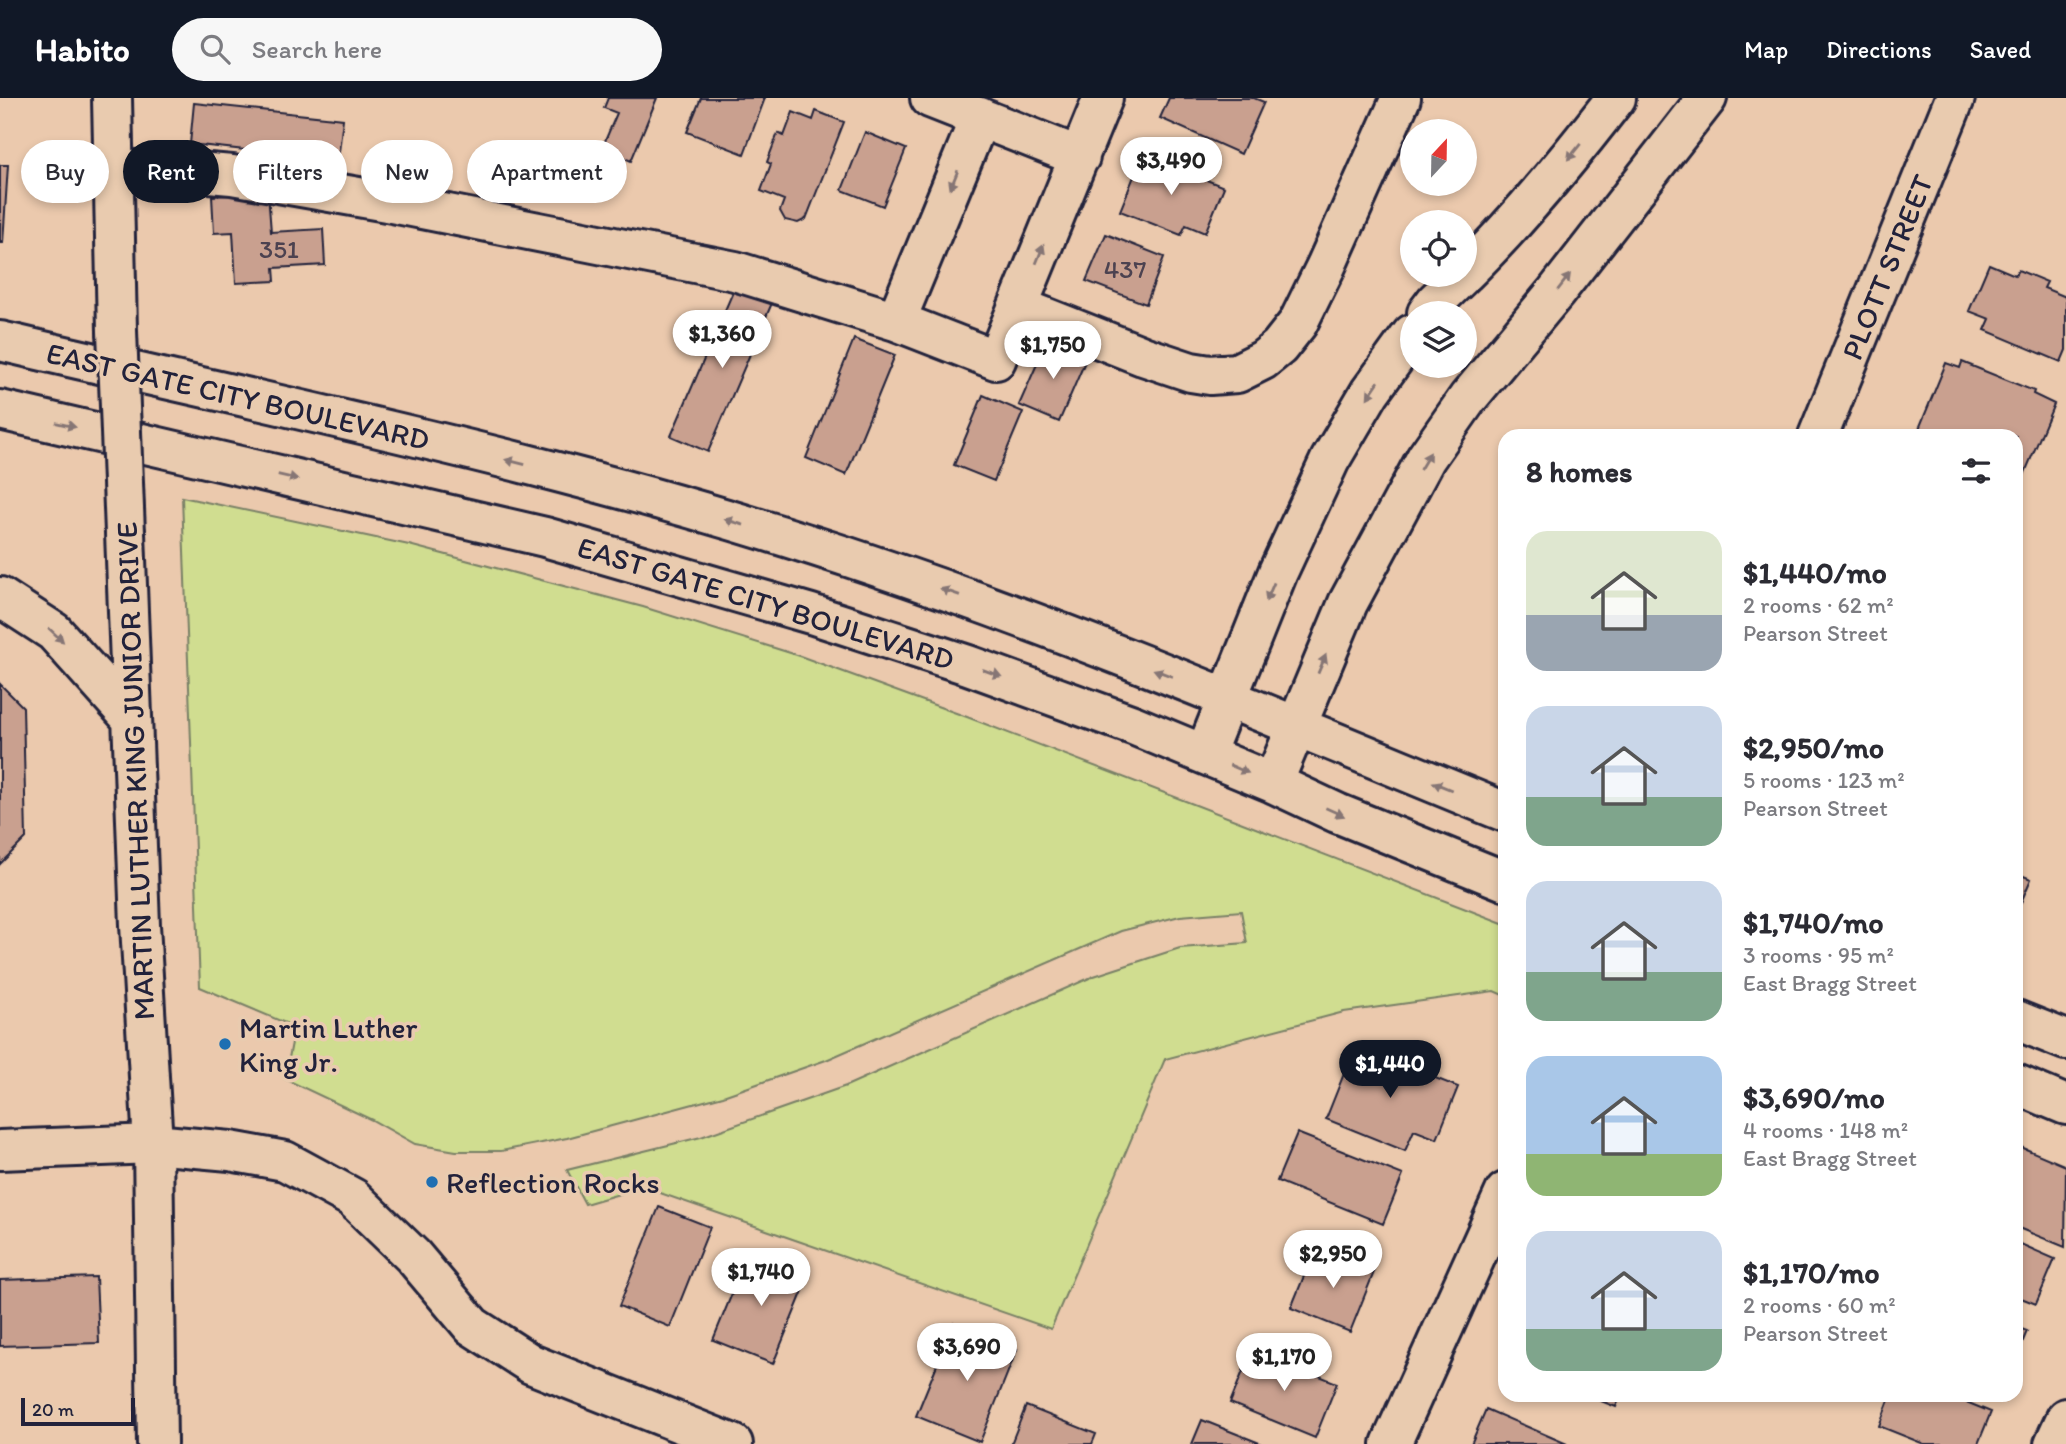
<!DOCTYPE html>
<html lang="en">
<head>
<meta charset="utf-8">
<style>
  :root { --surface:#fff; --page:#f7f7f7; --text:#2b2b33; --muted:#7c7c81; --accent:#111827 }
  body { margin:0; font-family:Itim,sans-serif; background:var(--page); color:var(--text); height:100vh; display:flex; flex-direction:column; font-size:26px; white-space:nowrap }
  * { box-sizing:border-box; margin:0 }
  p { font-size:23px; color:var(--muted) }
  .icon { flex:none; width:38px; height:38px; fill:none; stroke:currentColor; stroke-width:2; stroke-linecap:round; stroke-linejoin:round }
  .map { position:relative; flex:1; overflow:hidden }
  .details { position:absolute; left:1498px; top:331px; width:525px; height:973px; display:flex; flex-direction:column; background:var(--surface); border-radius:21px; box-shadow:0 4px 10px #0003 }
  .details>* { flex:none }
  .hud { position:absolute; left:21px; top:42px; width:665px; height:63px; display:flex; gap:14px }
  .needle { width:46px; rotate:22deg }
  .tools { position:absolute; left:1400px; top:21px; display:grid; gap:14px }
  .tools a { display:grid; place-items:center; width:77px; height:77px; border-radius:50%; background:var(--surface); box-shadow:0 4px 10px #0003; font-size:35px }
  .scale { position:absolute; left:21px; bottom:18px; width:114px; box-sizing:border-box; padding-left:7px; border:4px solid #22223b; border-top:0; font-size:19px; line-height:24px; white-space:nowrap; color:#22223b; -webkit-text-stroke:5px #e9cbaf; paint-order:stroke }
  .price { position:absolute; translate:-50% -60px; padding:0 16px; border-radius:24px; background:#fff; color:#222; font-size:23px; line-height:46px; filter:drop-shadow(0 2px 4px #0008) }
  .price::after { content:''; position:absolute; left:50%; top:42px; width:21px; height:16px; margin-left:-10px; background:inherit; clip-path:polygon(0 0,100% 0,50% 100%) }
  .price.active { background:var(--accent); color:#fff }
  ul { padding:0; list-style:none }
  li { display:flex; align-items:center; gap:21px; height:175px; padding:0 28px }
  li span { display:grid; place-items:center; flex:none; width:196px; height:140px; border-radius:21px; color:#555 }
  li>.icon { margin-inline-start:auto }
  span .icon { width:84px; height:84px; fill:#fffc; stroke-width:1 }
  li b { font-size:30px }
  h2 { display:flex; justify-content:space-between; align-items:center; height:84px; padding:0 28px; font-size:30px }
  .pill { padding:0 24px; border-radius:32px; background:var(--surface); box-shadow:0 4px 10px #0003; font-size:24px; line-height:63px }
  .pill.active { background:var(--accent); color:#fff }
  header { display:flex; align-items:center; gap:42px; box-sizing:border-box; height:98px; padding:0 35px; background:var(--accent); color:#fff }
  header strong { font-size:33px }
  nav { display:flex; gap:38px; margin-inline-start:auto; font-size:24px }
  .search { width:490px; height:63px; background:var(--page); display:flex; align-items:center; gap:18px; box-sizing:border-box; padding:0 24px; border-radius:38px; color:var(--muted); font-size:26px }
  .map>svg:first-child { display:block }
</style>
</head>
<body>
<header>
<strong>Habito</strong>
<div class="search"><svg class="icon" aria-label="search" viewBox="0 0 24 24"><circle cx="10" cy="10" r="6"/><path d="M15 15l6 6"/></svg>Search here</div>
<nav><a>Map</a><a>Directions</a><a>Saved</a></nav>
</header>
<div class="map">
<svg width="2066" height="1346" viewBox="0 0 2066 1346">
  <rect width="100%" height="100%" fill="#ebc9ad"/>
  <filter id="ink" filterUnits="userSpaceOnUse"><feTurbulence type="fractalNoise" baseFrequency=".0143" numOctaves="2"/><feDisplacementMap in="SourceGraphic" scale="14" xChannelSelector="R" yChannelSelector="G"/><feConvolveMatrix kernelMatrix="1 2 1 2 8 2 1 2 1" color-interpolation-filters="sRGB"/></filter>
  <g filter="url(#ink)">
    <!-- green -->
    <path fill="#d0dd90" stroke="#798066" stroke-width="2" d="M182 399 409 447 643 509 800 558 967 619 1505 826V898L1494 893 1344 914 1165 961 1051 1231 643 1089 585 1106 567 1072 701 1039 846 988 1094 878 1180 850 1247 845 1241 813 1180 818 1121 833 826 962 723 998 567 1040 501 1053H456L415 1046 372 1022 285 981 295 929 200 889Z"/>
    <!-- building -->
    <path fill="#c9a08f" stroke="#22223b" stroke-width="2" d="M608 0H657L631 63 602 50 617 15 604 10Z
      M701 0H765L744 56 687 34Z
      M1169 0H1254L1264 4 1241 56 1160 20Z
      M194 5 343 21 338 62 190 46Z
      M816 13 844 24 806 121 798 125 785 122 780 113 784 102 761 93 771 66 767 64 778 35 784 38 793 14 813 22Z
      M865 34 906 51 883 108 842 92Z
      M1143 56 1224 89 1205 135 1186 127 1181 137 1120 113Z
      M0 67H8L3 145H0Z
      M268 95 271 134 323 131 325 167 274 170 275 183 236 185 233 134 214 135 212 98Z
      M1106 136 1164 159 1146 206 1086 183Z
      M1989 166 2015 177 2018 172 2047 184 2044 190 2066 199V252L2061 264 1985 232 1990 221 1969 213Z
      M735 189 772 205 708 354 671 338Z
      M854 241 895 257 846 377 806 360Z
      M1048 241 1087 259 1059 324 1019 307Z
      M1962 264 2034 293 2033 296 2054 306 2024 377 2016 374V338H1916L1946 265 1960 270Z
      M983 297 1023 314 994 383 954 367Z
      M0 586 23 609 26 740 0 766Z
      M2016 775 2031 781 2016 816Z
      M1355 948 1458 989 1437 1041 1414 1032 1405 1053 1326 1021Z
      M1297 1035 1403 1077 1383 1126 1277 1083Z
      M2021 1049 2066 1068 2065 1149 2016 1129V1062Z
      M659 1109 710 1129 670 1229 619 1208Z
      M2016 1144 2055 1161 2036 1206 2016 1198Z
      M1315 1151 1374 1174 1350 1234 1291 1210Z
      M749 1154 809 1178 773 1266 713 1242Z
      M96 1179 99 1245 0 1248V1182Z
      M954 1225 1017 1251 980 1344 916 1318Z
      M2016 1229 2027 1233 2016 1260Z
      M1252 1251 1337 1285 1315 1340 1230 1305Z
      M1586 1297H1621L1616 1309Z
      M1891 1297H1949L1991 1314 1978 1346H1924L1879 1328Z
      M1026 1308 1096 1336 1092 1346H1011Z
      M1486 1311 1567 1346H1471Z
      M1202 1322 1262 1346H1192Z"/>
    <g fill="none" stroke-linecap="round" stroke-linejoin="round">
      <defs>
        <path id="minor" d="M930 0 1080 59
          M980 19 896 223 996 262 1103 0
          M114 73 163 71 232 77 387 104 735 173 896 223
          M1019 209 1143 258 1191 274 1210 277 1237 275 1263 262 1279 249 1298 225 1326 168 1401 0
          M1818 338 1955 0
          M0 1052 153 1046 230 1053 285 1063 353 1100 413 1158 472 1228 531 1266 733 1346
          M1391 1346 1505 1094
          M2054 1346 2066 1320"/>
        <path id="major" d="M112 0 117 233
          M1465 175C1520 121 1569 61 1616 0
          M1427 215 1436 203 1463 177
          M0 243C291 311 586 370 869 466 1085 538 1294 628 1505 714
          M0 312 545 439 811 516 968 567 1133 627 1273 685 1337 715 1505 783
          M125 435 140 827 153 1046 157 1346
          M0 499 54 534 131 620
          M1205 656 1278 474 1330 362 1370 294 1412 236
          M1273 685 1348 505 1426 360 1468 300 1556 194 1707 0
          M2016 922 2066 942
          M2016 986 2066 1007"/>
      </defs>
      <!-- minor casing -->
      <use href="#minor" stroke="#22223b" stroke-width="44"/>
      <!-- major casing -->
      <use href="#major" stroke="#22223b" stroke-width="44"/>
      <!-- minor -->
      <use href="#minor" stroke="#e9cbaf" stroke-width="38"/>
      <!-- major -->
      <use href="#major" stroke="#e9cbaf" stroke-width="38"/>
      <defs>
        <path id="major-bridge" d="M117 233 125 435"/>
      </defs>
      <!-- major-bridge casing -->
      <use href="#major-bridge" stroke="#22223b" stroke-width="44" stroke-linecap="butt"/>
      <!-- major-bridge -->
      <use href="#major-bridge" stroke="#e9cbaf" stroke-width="38"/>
    </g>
    <!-- one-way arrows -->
    <defs><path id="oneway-solid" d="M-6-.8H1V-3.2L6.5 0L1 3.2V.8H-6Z" transform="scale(1.75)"/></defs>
    <g fill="#867675">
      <use href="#oneway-solid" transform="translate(1574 54) rotate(129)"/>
      <use href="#oneway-solid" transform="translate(954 82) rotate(112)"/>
      <use href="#oneway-solid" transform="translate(1040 156) rotate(-68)"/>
      <use href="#oneway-solid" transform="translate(1564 184) rotate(-52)"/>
      <use href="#oneway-solid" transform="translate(1373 292) rotate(124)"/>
      <use href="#oneway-solid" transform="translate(66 327) rotate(13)"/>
      <use href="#oneway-solid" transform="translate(1425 363) rotate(-59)"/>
      <use href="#oneway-solid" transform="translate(515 364) rotate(-166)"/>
      <use href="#oneway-solid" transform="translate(288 379) rotate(13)"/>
      <use href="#oneway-solid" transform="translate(734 424) rotate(-163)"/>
      <use href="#oneway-solid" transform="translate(950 494) rotate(-161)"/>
      <use href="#oneway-solid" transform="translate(1270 494) rotate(113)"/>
      <use href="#oneway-solid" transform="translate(56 537) rotate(43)"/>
      <use href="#oneway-solid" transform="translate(1322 566) rotate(-67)"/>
      <use href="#oneway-solid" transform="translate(992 575) rotate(20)"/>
      <use href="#oneway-solid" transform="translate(1163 575) rotate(-159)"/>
      <use href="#oneway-solid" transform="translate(1239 671) rotate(23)"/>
      <use href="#oneway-solid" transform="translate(1442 688) rotate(-158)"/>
      <use href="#oneway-solid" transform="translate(1335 714) rotate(24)"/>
    </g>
  </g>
  <!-- markers -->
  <g fill="#1f6fb2" stroke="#e9cbaf" stroke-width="2.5">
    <circle cx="225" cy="946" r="7"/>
    <circle cx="432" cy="1084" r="7"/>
  </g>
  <g text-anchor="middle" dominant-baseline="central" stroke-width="7" stroke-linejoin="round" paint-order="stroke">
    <!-- number labels -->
    <g font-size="26" fill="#4c4250">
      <text x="279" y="151">351</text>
      <text x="1125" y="171">437</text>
    </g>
    <!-- street labels -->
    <g font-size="30" fill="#22223b" stroke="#e9cbaf">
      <text transform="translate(1887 169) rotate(-68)">PLOTT STREET</text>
      <text transform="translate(238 298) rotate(13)">EAST GATE CITY BOULEVARD</text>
      <text transform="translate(766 505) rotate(17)">EAST GATE CITY BOULEVARD</text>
      <text transform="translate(135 673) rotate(-92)">MARTIN LUTHER KING JUNIOR DRIVE</text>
    </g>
    <!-- poi labels -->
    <g font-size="30" fill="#22223b" stroke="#e9cbaf" text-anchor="start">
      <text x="239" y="929">Martin Luther<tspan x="239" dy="34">King Jr.</tspan></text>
      <text x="446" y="1084">Reflection Rocks</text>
    </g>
  </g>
</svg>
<div class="tools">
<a><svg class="needle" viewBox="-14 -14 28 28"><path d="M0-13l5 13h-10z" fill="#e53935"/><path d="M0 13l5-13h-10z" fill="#7c7c81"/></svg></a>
<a><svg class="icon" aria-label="locate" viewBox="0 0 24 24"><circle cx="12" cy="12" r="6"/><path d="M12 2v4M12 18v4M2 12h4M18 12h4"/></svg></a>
<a><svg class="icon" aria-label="layers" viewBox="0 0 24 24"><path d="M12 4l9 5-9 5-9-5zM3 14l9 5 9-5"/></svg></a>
</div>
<div class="scale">20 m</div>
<b class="price" style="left:1171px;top:99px">$3,490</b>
<b class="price" style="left:722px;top:272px">$1,360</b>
<b class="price" style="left:1053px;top:283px">$1,750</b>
<b class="price active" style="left:1390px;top:1002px">$1,440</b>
<b class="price" style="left:1333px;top:1192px">$2,950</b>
<b class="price" style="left:761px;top:1210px">$1,740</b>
<b class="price" style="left:967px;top:1285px">$3,690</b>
<b class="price" style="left:1284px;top:1295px">$1,170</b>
<div class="hud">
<a class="pill">Buy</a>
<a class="pill active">Rent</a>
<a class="pill">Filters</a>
<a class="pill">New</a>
<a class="pill">Apartment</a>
</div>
<section class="details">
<h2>8 homes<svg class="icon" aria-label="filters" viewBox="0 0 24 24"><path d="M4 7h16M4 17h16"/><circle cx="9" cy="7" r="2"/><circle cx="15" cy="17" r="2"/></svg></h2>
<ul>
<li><span style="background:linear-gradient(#dfe7d0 60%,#9aa5b1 0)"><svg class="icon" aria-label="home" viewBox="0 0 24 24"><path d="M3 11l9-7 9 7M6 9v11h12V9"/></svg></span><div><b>$1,440/mo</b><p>2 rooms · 62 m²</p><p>Pearson Street</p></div></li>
<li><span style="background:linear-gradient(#c9d6e8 65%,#7fa58c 0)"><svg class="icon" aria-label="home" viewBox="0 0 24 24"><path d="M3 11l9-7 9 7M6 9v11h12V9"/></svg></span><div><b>$2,950/mo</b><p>5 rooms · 123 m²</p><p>Pearson Street</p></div></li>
<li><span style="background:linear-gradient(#c9d6e8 65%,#7fa58c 0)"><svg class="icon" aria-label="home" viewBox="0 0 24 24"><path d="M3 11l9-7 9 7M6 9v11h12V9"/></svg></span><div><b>$1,740/mo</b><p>3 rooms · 95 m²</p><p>East Bragg Street</p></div></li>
<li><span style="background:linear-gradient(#a9c7e8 70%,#8fb573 0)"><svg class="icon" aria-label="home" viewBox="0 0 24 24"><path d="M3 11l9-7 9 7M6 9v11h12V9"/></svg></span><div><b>$3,690/mo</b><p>4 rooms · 148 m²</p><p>East Bragg Street</p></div></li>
<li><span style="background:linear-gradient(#c9d6e8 70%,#7fa58c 0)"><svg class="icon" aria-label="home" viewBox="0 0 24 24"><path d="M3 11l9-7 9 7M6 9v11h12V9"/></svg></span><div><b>$1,170/mo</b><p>2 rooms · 60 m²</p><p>Pearson Street</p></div></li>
</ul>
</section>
</div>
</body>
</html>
